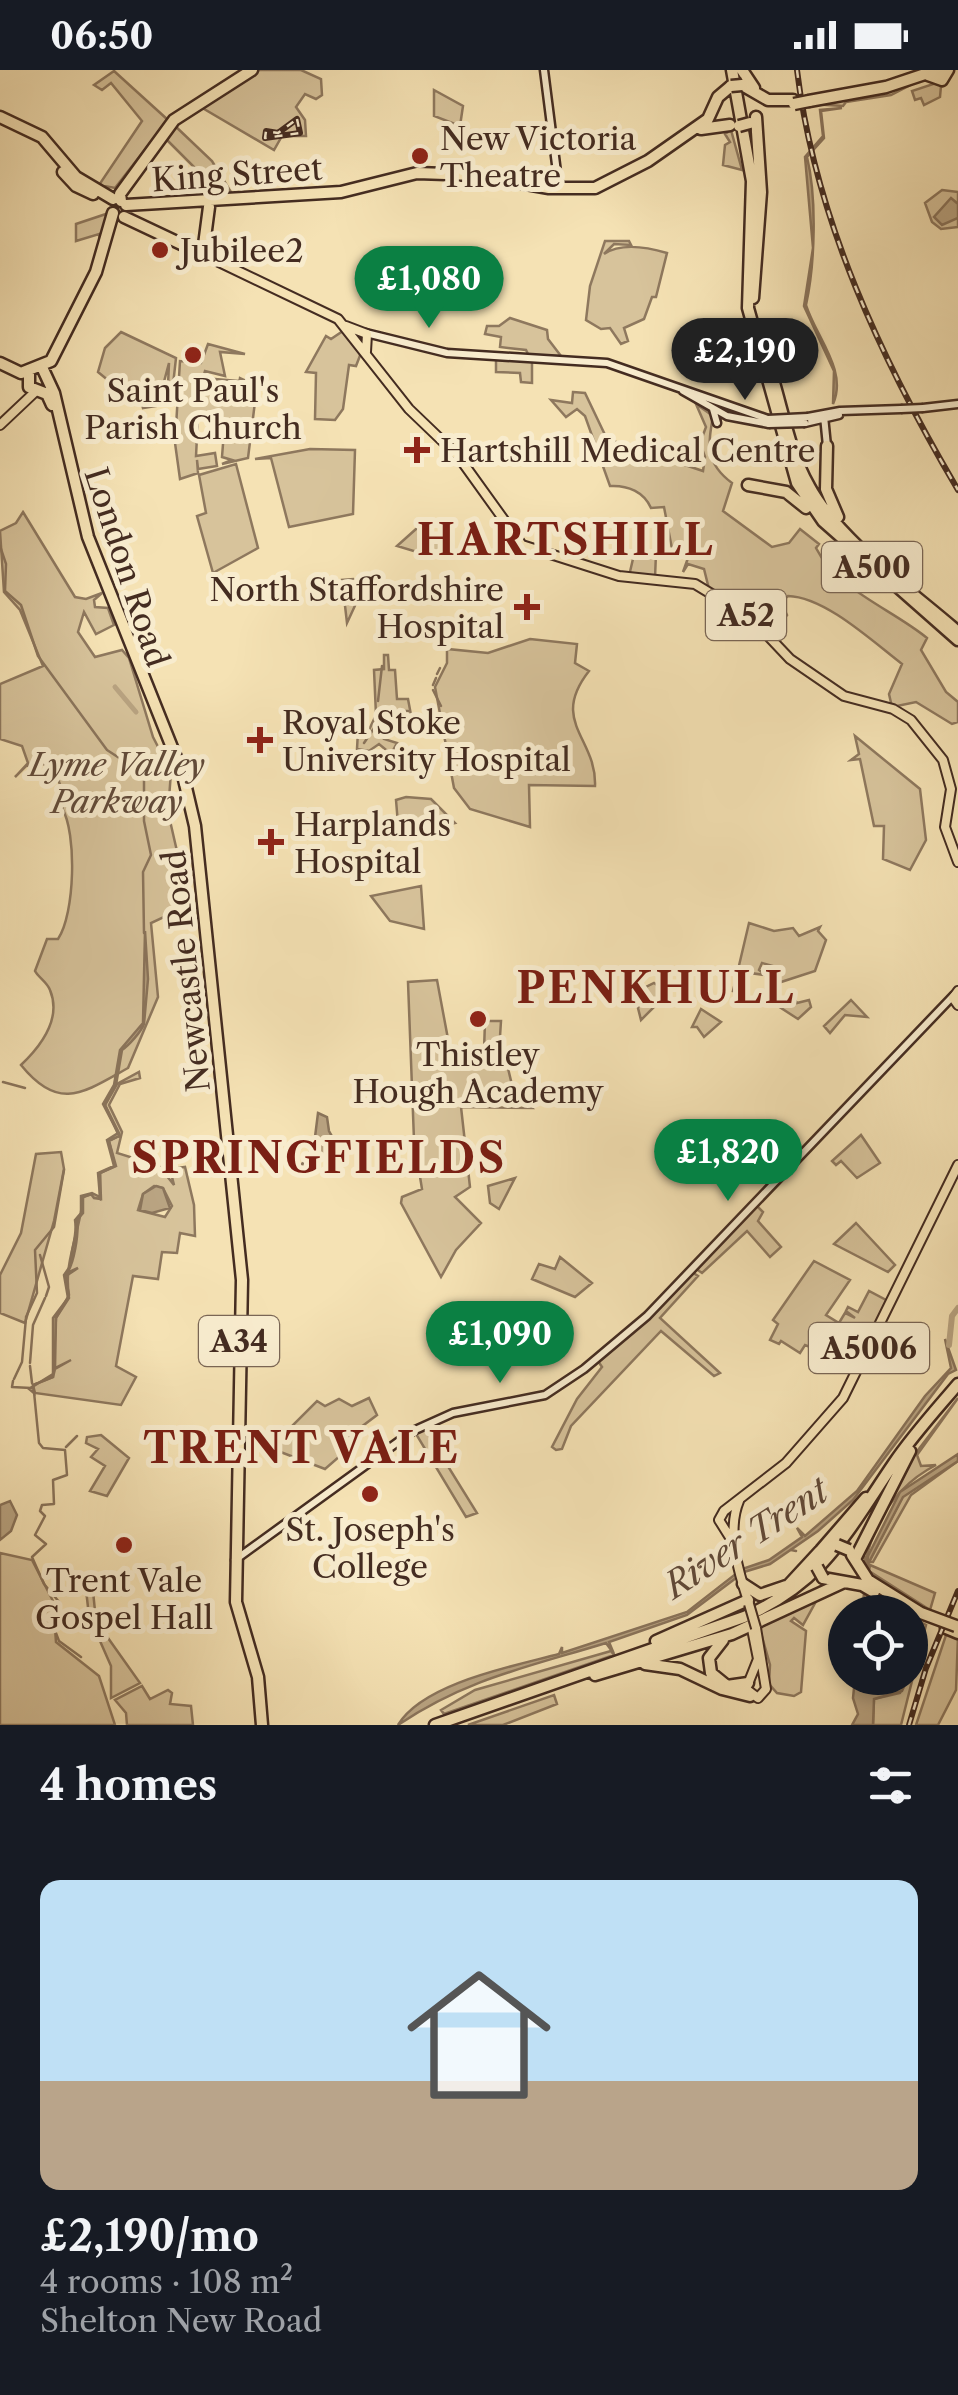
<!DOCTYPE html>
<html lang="en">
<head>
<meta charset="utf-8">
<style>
  :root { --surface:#171b24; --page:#242831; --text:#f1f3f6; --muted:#9ea1a6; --accent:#0b8043 }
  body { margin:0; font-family:"Libre Caslon Text",serif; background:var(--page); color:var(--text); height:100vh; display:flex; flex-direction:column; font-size:38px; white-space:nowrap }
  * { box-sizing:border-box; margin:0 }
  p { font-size:32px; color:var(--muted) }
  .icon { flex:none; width:55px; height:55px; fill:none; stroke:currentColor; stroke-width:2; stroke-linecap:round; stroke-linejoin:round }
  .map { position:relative; height:1655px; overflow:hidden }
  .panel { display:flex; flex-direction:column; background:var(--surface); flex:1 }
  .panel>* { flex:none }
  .fabs { position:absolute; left:828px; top:1525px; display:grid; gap:20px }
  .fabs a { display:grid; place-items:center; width:100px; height:100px; border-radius:50%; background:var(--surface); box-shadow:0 5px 15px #0003; font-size:50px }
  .price { position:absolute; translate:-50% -85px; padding:0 22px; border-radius:35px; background:var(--accent); color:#fff; font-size:32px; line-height:65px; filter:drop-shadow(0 2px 5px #0008) }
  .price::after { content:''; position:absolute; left:50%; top:60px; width:30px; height:22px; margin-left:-15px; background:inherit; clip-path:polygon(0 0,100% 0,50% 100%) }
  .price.selected { background:#222; color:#fff }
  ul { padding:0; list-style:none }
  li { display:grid; align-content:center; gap:20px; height:530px; padding:0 40px }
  li span { display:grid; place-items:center; height:310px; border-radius:20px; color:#555 }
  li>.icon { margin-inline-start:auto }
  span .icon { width:180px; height:180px; fill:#fffc; stroke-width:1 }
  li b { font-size:42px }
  h2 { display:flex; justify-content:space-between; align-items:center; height:120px; padding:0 40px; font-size:42px }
  .status { display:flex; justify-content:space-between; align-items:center; height:70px; padding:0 50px; background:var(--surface); direction:ltr }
  .status svg { height:28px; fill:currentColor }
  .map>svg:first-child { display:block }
</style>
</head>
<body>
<div class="status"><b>06:50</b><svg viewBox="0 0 49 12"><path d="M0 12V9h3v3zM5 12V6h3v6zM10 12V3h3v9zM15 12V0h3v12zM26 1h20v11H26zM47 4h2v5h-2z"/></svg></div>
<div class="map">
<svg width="958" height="1655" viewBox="0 0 958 1655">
  <rect width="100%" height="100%" fill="#f5e2b4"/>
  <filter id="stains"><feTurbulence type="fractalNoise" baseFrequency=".002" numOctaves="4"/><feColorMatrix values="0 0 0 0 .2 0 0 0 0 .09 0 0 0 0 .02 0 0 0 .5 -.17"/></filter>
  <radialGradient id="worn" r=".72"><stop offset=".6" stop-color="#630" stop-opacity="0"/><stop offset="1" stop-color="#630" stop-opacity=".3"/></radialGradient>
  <!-- green -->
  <path fill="#d7c39b" stroke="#8e785e" stroke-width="2.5" fill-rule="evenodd" d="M255 0H301L321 9 322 25 316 29 305 24 296 37 305 50 306 66H282L274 80 199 36Z
    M114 1 168 50 115 118 99 115 142 51 111 13 102 20 94 15Z
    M926 7 891 25 846 32 843 36 810 34Z
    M936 13 941 16 940 27 924 35 921 28 915 30 912 21Z
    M434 20 463 36 460 56 434 46Z
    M173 54 212 91 234 127 207 128 196 99 164 67Z
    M731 60 742 100 723 95 725 75 730 72 725 64Z
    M942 120 958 122V157L941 159 932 152 925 133Z
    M106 144 110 147 101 175 99 164 76 171V154Z
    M605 171H629L631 175 614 174 604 184C622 172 647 177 667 183L656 227H652L644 249 624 258 628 271 621 274 610 258 601 259 586 250 590 216Z
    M510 248 547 260 548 269 561 286H529L526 280 500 277 501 267 485 264 487 256H499Z
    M343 261 361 283 356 296 349 295 343 339 335 350 315 349 316 303 306 302 326 266 331 269Z
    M121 262 176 288 173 315H168L169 293 162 319H154L156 336 143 338 139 324 131 323 129 316 126 325 98 302 105 278Z
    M208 274 245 284 220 282 225 306 205 301 203 308 238 311 232 315 231 330 249 334 253 318 239 315 240 308 257 316 248 388 222 394 232 390 222 387 224 361 208 359 209 351 215 350 198 348 196 386 215 383 217 396 198 399 197 390 198 403 180 409 175 373 180 291 201 293Z
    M496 289 532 291V313L521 312 520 303 496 302Z
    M573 322 585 323 607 369 703 401 705 387 700 373 706 357 696 334 713 346C708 375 705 393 732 413L723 441 772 477 789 473 800 459 819 474 816 478C837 520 892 539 927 568L921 580 946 622 958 632V652L952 654 916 632 892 637 889 624 902 594C872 571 825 527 788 526L781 532 787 545 781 553 785 559 772 565 709 519 704 499 688 494 683 502 688 488 673 484 664 437 651 438C644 422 628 415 610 416L585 346 577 339 566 347 551 330 572 333Z
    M310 379 355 380 353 444 289 457 271 388 255 389Z
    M236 394 258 478 213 503 197 446 206 443 199 405Z
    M23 442 75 527 86 529 102 523 94 530 95 537 108 538 114 555 96 564 84 542 78 562 95 587 122 580 129 588 153 667 171 702 168 742 182 803 177 841 151 853 158 927 128 998C83 1023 59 1042 21 995 41 976 62 949 50 920 47 912 38 907 35 901L47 869H58C75 844 77 763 62 738L66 732 57 706 44 694 26 696 15 707 28 693 22 676 0 669V614L43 596 20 540 4 522 0 461 16 453Z
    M425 451 444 480 446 484 427 485 397 476Z
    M636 476 656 483 655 508 629 506Z
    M353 509 359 527 347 553 342 510Z
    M530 569 577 574 575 593 589 601C549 652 597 668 595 716L529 715 530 757 470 739 454 718 435 617 447 593V579L488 583Z
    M384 585H388L389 600H395L397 629H408L411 645 402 648 403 659H386L384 669 397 673 391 684 379 674 369 681 357 679 358 661 368 662 376 645 374 600 384 599Z
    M855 666 920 719 926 770 910 800 883 789 884 756H874L860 689 851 690 859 684Z
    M406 727 431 729 455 753 399 766 396 730Z
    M421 816 424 859 390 851 371 826Z
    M749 853 774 861 793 858 799 866 820 857 818 861 826 870 815 901 781 912 770 904 773 896 762 893 759 900 765 905 742 902 737 922 733 921Z
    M437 910 451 985 505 986 513 1019 532 1038 461 1037 470 1117 455 1127 481 1153 456 1180 441 1207 401 1133 402 1127 422 1119 414 1070 408 912Z
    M654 913 663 919 658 933 641 950 638 938 646 917Z
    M790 923 797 933 809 930 811 937 798 949 778 936Z
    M851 930 867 947 845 945 830 963 824 956Z
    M701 939 721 952 704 967 697 957H692Z
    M485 951H501L499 982 484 981Z
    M139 1002 140 1008 120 1014 109 1035 122 1062 117 1083 143 1091 145 1096H159L174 1115 170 1099 185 1097 194 1135 195 1166 180 1163 177 1183 162 1182 158 1209 133 1206 116 1296 136 1307 121 1335 35 1323 33 1315 53 1307 56 1248 69 1225C63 1193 81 1159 83 1127L92 1124 100 1129V1103L115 1096 109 1071 119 1066 105 1035 117 1014ZM154 1116 163 1118 172 1136 165 1147 138 1140 143 1124Z
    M861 1065 880 1093 857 1108 841 1091 836 1095 832 1091Z
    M61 1082 64 1099 54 1151 25 1253 0 1243V1205L21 1163 36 1084Z
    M515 1108 499 1139 490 1133 488 1116Z
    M755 1134 763 1142 758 1151 781 1177 770 1187 747 1161 702 1203 695 1198Z
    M856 1153 895 1195 888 1202 834 1174Z
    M560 1187 592 1213 575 1227 532 1209 539 1194 555 1199Z
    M814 1191 850 1210 826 1245 839 1253 845 1243 855 1248 846 1241 848 1237 858 1242 869 1221 888 1231 859 1290 843 1282 836 1296 827 1290 826 1283 805 1275 800 1283 781 1271 779 1274 770 1270 778 1254 773 1250Z
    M692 1202 698 1206 660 1248 720 1303 714 1306 661 1261 571 1356 562 1379 556 1380 552 1377 577 1329 602 1297 598 1291Z
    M369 1328 377 1345 336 1376 340 1386 325 1399 270 1378 317 1331 325 1336 339 1329 352 1336Z
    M958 1328 917 1385 921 1396 936 1395C897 1415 875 1449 865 1493L863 1479 912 1388Z
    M423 1356 477 1443 466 1447 416 1364Z
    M101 1365 129 1388 107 1426 90 1421 105 1396 91 1387 98 1379 86 1373 87 1367Z
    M958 1391 911 1425 873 1492H869L903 1426Z
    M0 1483 32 1490 53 1531 56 1572 99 1606 115 1655H0Z
    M870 1495 935 1523 930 1540 869 1501Z
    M85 1511H92L96 1551 140 1613 111 1628V1596L89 1546Z
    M819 1526 803 1555 794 1548 791 1551 806 1561 801 1622 794 1626 777 1623 769 1614 770 1595 759 1556Z
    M910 1547 926 1555 901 1655H873L874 1629 900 1623 918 1584 914 1581 910 1591Z
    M947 1562 958 1566 956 1620 938 1655H916Z
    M611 1581 614 1585 444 1644 441 1640 475 1620Z
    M861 1608H902L876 1623 863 1621Z
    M142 1616 150 1629 168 1620 172 1623 170 1634 191 1636 193 1655H127L126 1643 115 1630Z
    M554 1625 557 1634 503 1655H468Z"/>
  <!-- water -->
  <path fill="#b9a482" stroke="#8a745b" stroke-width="2.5" d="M842 38 821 41 824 68 807 87C817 128 815 194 806 235 816 267 848 301 833 334L834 301 804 236 813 178 805 87 823 66 820 40Z
    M951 128 958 134V148L942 155 934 147Z
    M145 861 148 909 144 954C141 962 129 975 122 980L116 1015 105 1035 119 1063V1066L109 1071 116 1096 100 1103 101 1129 94 1128 91 1124 83 1127V1143L77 1150C79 1164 74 1193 67 1203L78 1198 66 1206 69 1228 56 1248 55 1298 71 1290 55 1299 53 1307 33 1315 34 1323 29 1319 53 1304V1248L68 1228 64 1205 71 1195C70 1179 78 1167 75 1150L81 1143V1126L92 1123 100 1127 98 1103 114 1096 107 1070 118 1063 103 1034 114 1015 120 980 143 953Z
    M318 1043 327 1047 329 1061 341 1082C323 1084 317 1099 299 1099L314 1075Z
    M156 1116 163 1118 170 1138 152 1143 140 1140 143 1124Z
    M945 1269 956 1300 948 1304 853 1430 818 1461 770 1494 744 1502 687 1545 609 1572 614 1584 606 1573C528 1597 466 1609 398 1655 423 1613 514 1596 559 1584L562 1577V1583L687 1542 742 1499 769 1490 802 1467 797 1458 805 1466 857 1421 925 1326 951 1298Z
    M958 1384V1391L903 1427 868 1494 867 1542H862L868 1486 900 1422Z
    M10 1431 17 1445 11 1461 0 1470V1435Z
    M915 1581 919 1584 902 1621 874 1629 873 1655H852L858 1644 853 1628 855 1608H861L863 1621 876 1623 910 1608Z"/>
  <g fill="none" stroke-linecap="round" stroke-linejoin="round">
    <!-- stream -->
    <path stroke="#8a745b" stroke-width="2.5" d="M0 476 6 494 5 521 21 535 38 586 107 680 144 704V751L151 785 143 802 144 863
      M437 604 440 598
      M433 615 436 608
      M433 620 441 636
      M378 631 382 596
      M388 649 393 641H408
      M364 673 381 648
      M3 1012 25 1018
      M40 1185 49 1217 46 1226
      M26 1247 37 1223 35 1180 54 1157 64 1100
      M30 1293 33 1255 45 1228
      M30 1296 32 1313
      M14 1309 22 1292 26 1248
      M13 1311 12 1317 31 1318
      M34 1322 39 1373 43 1378 65 1380 67 1405 53 1410 54 1434 42 1435 40 1441 45 1446 35 1465 46 1474 32 1487 44 1514 60 1533 54 1541 60 1551 54 1558 59 1571 81 1587
      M66 1377 77 1366
      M791 1480 796 1481"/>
    <!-- canal -->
    <path stroke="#b9a482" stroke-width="5" d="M115 617 136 642"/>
    <!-- river -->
    <path stroke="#b9a482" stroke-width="6" d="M949 1275 952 1246 958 1238"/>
    <defs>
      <path id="secondary" d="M544 0 559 118
        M366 263 447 283 607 293 768 349
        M683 321 727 346 769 354
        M923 338 958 334
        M713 339 717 353
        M824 346 827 376
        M808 347 840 341 901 339
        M805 353 839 345
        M235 1490 413 1361 453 1343 545 1325 584 1299 647 1246 954 925"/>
      <path id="primary" d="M196 181 338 249 409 339 458 386 522 475 619 506 695 514 751 548 790 589 844 626 893 639 911 650 943 690 951 719 945 757 958 792
        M346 256 367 264 366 282
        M0 355 36 321
        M958 921 953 928 958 935
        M739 1431C726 1462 739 1504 749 1534
        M724 1441 786 1393 843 1328 958 1095
        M724 1441 719 1450 731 1469
        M752 1559 758 1589 746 1619 758 1628 766 1619 756 1558"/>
      <path id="highway" d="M732 0 752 111 748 238 797 413 823 451 958 570
        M742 0 754 18
        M928 5 942 10 948 0
        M742 15 768 30H793
        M809 31 886 17 937 0
        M0 47 42 67 76 107 113 129
        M701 59 730 55
        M63 102 76 116 93 124
        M121 131 120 124 174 50 252 0
        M126 135 341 122 417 103 475 105 549 118H595L648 91 708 49 718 27 731 16
        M124 147 196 181 204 175 209 137
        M753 228 761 122 756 47
        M0 293 21 303 51 291 96 202 113 143
        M41 295 54 323 88 467 183 705 195 756 242 1210 236 1532 258 1607 262 1655
        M29 301V317L47 324 52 335
        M772 306C783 342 790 383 809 416 838 470 911 521 958 562
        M827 376 826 419 838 447
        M748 415 786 422 806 438
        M821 1480 866 1428
        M852 1485 868 1510 921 1543
        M855 1489 910 1381
        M823 1508 862 1515 874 1522
        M743 1514 760 1525 786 1516
        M784 1520 820 1481
        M946 1558 958 1563
        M723 1570 709 1588 711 1603 727 1616 748 1613
        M656 1571 748 1530
        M645 1594 680 1599 722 1619 750 1626
        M595 1605 732 1564 842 1513
        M435 1655 744 1547C824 1512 847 1462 894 1393 913 1365 936 1340 958 1314"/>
    </defs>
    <!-- secondary casing -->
    <use href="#secondary" stroke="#442c21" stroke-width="11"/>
    <!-- primary casing -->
    <use href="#primary" stroke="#442c21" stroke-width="12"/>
    <!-- highway casing -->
    <use href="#highway" stroke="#442c21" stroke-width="15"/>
    <!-- secondary -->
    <use href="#secondary" stroke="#f8ecce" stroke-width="6"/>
    <!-- primary -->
    <use href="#primary" stroke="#f5e2b4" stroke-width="8"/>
    <!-- highway -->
    <use href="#highway" stroke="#f5e2b4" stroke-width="10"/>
    <defs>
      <path id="rail" d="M797 0C815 149 882 291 958 420
        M297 49 300 63 265 68 266 61 278 63Z
        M909 1655 926 1598 958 1521"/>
    </defs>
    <!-- rail casing -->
    <use href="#rail" stroke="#442c21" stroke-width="6"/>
    <!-- rail -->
    <use href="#rail" stroke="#f8ecce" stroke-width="2.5" stroke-dasharray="8" stroke-linecap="butt"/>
    <defs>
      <path id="secondary-bridge" d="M901 339 923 338
        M768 349 808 347
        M769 354 805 353"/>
      <path id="primary-bridge" d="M749 1534 756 1558"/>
      <path id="highway-bridge" d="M731 16 742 15
        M794 34 809 31
        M739 56 750 53
        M837 1475 849 1480
        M817 1497 823 1508
        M921 1543 956 1556"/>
    </defs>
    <!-- secondary-bridge casing -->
    <use href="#secondary-bridge" stroke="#442c21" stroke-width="11" stroke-linecap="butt"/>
    <!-- primary-bridge casing -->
    <use href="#primary-bridge" stroke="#442c21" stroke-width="12" stroke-linecap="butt"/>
    <!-- highway-bridge casing -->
    <use href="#highway-bridge" stroke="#442c21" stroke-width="15" stroke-linecap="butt"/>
    <!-- secondary-bridge -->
    <use href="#secondary-bridge" stroke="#f8ecce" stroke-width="6"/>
    <!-- primary-bridge -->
    <use href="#primary-bridge" stroke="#f5e2b4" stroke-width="8"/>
    <!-- highway-bridge -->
    <use href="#highway-bridge" stroke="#f5e2b4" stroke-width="10"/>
  </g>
  <!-- markers -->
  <g fill="#8f2418" stroke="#f8ecce" stroke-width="4">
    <circle cx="420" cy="86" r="10"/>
    <circle cx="160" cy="180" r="10"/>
    <circle cx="193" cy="285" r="10"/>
    <path d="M412 365h10v10h10v10h-10v10h-10v-10h-10v-10h10z"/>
    <path d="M522 522h10v10h10v10h-10v10h-10v-10h-10v-10h10z"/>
    <path d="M255 655h10v10h10v10h-10v10h-10v-10h-10v-10h10z"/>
    <path d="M266 757h10v10h10v10h-10v10h-10v-10h-10v-10h10z"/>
    <circle cx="478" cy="949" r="10"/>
    <circle cx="370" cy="1424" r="10"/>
    <circle cx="124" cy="1475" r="10"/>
  </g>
  <g text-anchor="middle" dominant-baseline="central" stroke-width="10" stroke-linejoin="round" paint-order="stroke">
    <!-- shield labels -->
    <g fill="#f8ecce" stroke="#7a6655" stroke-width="2.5">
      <rect x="822" y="472" width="100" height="50" rx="8"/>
      <rect x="706" y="520" width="80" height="50" rx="8"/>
      <rect x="199" y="1246" width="80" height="50" rx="8"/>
      <rect x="809" y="1253" width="120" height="50" rx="8"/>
    </g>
    <g font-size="30" font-weight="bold" fill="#442c21">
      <text x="872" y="497">A500</text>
      <text x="746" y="545">A52</text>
      <text x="239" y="1271">A34</text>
      <text x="869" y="1278">A5006</text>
    </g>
    <!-- poi labels -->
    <g font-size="32" fill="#442c21" stroke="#f8ecce" text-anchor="start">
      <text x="440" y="68">New Victoria<tspan x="440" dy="37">Theatre</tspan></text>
      <text x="180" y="180">Jubilee2</text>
      <text x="193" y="320" text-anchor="middle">Saint Paul's<tspan x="193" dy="37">Parish Church</tspan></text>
      <text x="440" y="380">Hartshill Medical Centre</text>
      <text x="504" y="519" text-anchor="end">North Staffordshire<tspan x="504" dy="37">Hospital</tspan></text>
      <text x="282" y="652">Royal Stoke<tspan x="282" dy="37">University Hospital</tspan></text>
      <text x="294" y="754">Harplands<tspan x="294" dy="37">Hospital</tspan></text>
      <text x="478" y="984" text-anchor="middle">Thistley<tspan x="478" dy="37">Hough Academy</tspan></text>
      <text x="370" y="1459" text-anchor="middle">St. Joseph's<tspan x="370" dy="37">College</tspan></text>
      <text x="124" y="1510" text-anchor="middle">Trent Vale<tspan x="124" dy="37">Gospel Hall</tspan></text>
    </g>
    <!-- street labels -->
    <g font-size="32" fill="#442c21" stroke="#f8ecce">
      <text transform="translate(237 104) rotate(-4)">King Street</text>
      <text transform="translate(127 497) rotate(72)">London Road</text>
      <text transform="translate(186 901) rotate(-96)">Newcastle Road</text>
    </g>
    <!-- park labels -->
    <g font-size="32" font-style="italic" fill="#614a39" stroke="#f8ecce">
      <text x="117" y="694">Lyme Valley<tspan x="117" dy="37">Parkway</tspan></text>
    </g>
    <!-- water labels -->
    <g font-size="35" font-style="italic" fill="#614a39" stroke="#f8ecce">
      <text transform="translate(746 1468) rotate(-33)">River Trent</text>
    </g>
    <!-- district labels -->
    <g font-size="42" font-weight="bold" letter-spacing="2.5" fill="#7a1f14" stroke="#f8ecce">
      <text x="566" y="470">HARTSHILL</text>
      <text x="656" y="918">PENKHULL</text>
      <text x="319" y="1088">SPRINGFIELDS</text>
      <text x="302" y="1378">TRENT VALE</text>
    </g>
  </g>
  <rect width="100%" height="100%" filter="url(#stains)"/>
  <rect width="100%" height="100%" fill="url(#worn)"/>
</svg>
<div class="fabs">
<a><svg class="icon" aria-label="locate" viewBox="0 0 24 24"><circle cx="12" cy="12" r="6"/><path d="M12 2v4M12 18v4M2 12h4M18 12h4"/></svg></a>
</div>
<b class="price" style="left:429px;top:261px">£1,080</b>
<b class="price selected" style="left:745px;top:333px">£2,190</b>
<b class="price" style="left:728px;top:1134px">£1,820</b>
<b class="price" style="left:500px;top:1316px">£1,090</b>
</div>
<section class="panel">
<h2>4 homes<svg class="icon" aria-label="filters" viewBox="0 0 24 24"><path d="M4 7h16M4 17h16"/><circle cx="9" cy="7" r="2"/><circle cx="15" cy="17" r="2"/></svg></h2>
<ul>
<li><span style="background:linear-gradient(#bfe0f5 65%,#b9a48a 0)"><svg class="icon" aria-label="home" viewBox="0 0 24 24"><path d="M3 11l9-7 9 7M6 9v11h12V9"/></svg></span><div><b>£2,190/mo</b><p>4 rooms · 108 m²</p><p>Shelton New Road</p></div></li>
</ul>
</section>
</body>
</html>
